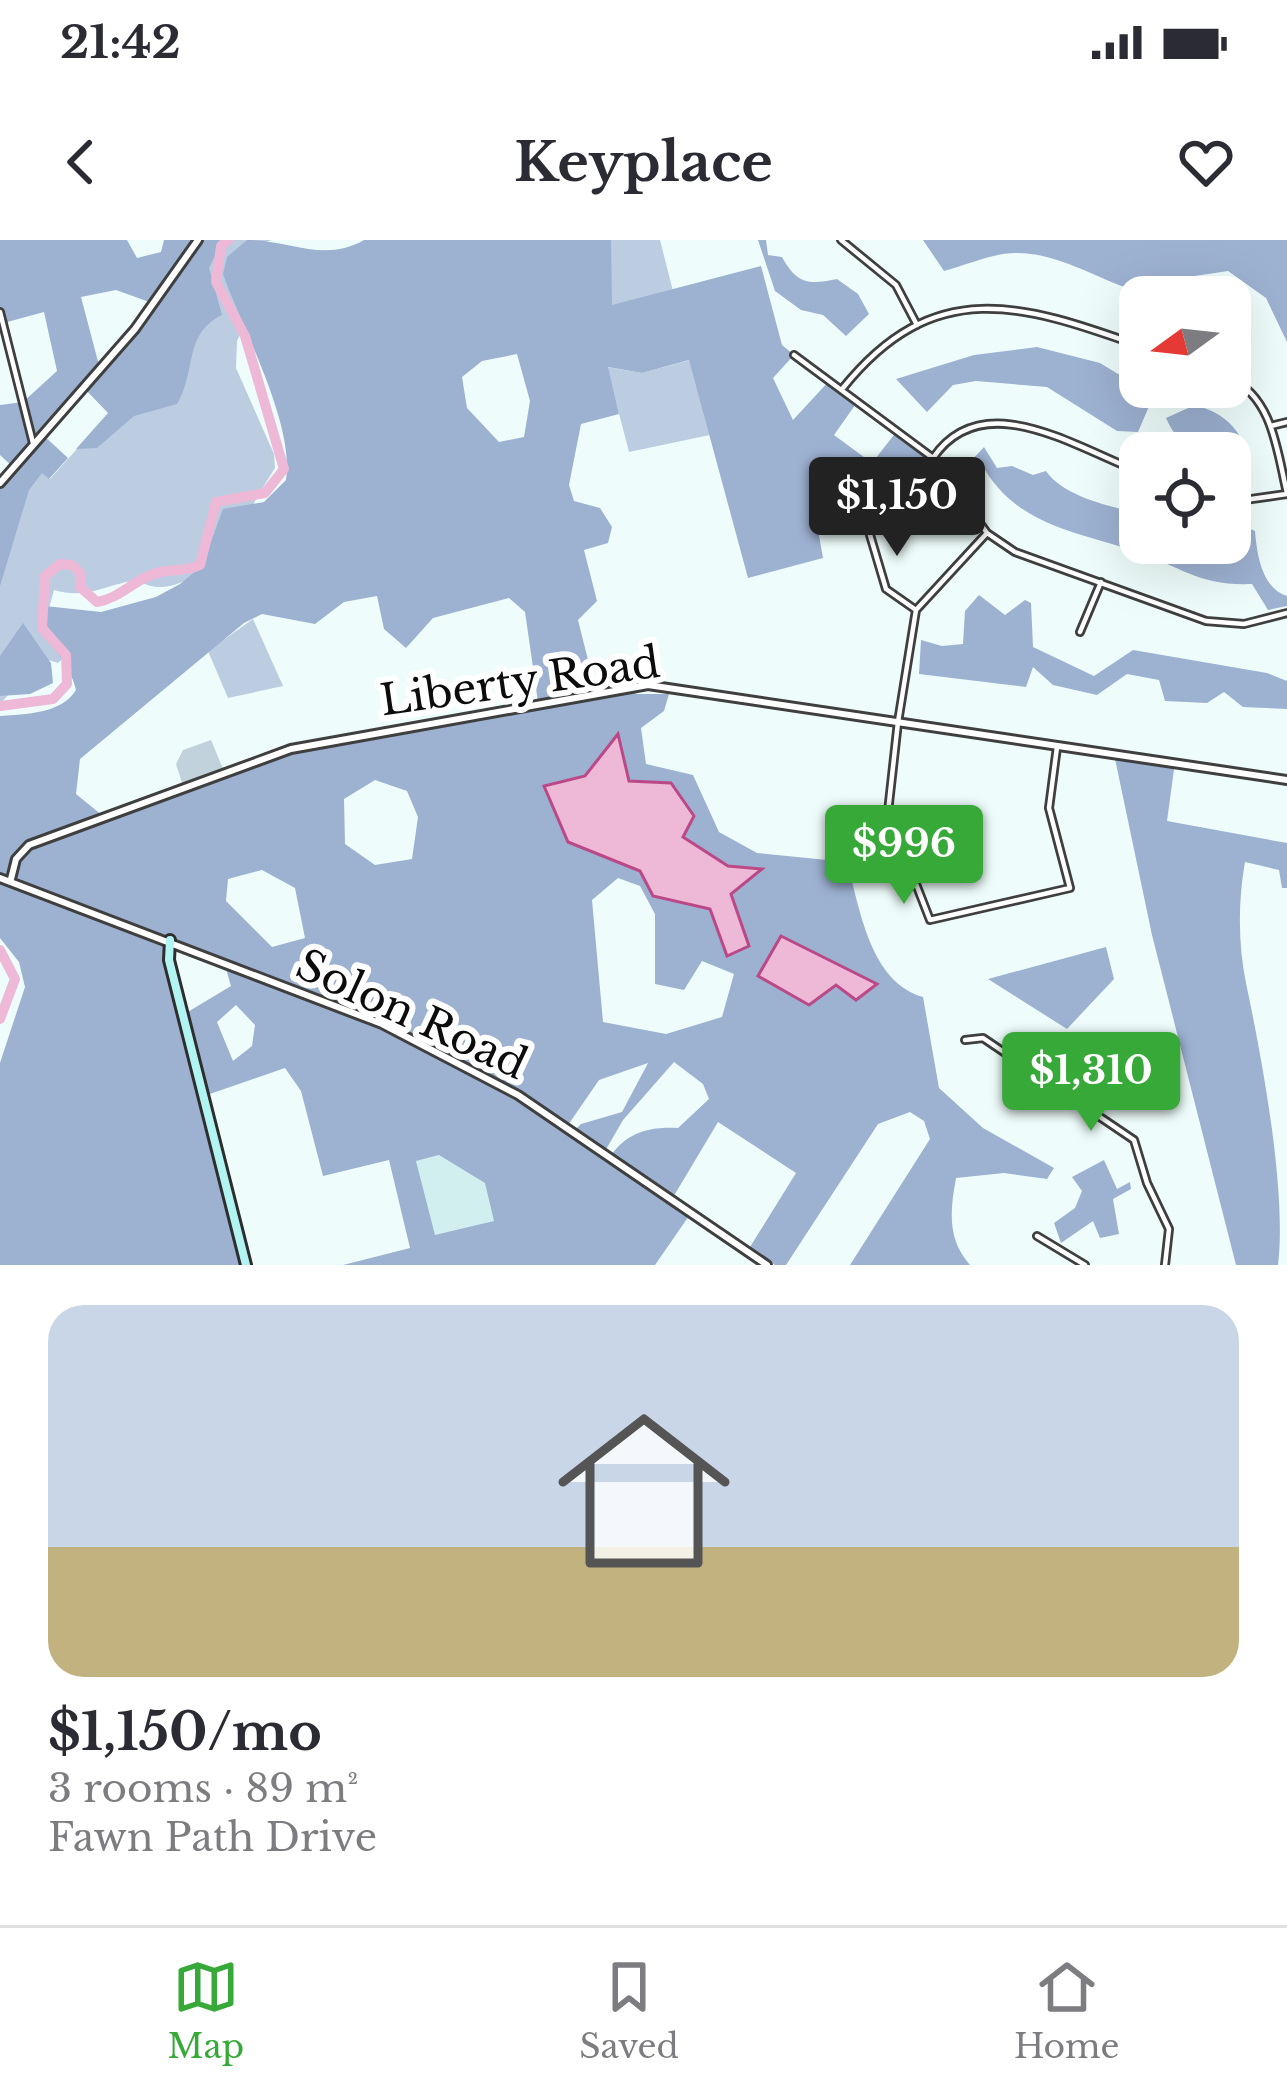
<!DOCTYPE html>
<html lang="en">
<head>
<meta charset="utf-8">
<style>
  :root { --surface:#fff; --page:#f2f2f3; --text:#2b2b33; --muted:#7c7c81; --line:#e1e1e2; --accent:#37a938 }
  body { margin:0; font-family:"Libre Baskerville",serif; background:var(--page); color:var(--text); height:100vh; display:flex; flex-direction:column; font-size:45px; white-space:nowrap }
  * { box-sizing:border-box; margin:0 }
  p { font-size:39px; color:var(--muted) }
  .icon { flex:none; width:66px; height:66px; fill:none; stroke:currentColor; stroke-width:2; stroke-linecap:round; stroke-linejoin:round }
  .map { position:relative; height:1025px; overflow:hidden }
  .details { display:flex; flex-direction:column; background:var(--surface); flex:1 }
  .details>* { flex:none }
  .needle { width:78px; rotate:255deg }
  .tools { position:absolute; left:1119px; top:36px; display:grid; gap:24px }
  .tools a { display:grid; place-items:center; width:132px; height:132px; border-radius:24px; background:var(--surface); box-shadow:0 12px 48px #0002; font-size:60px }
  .price { position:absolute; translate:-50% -102px; padding:0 27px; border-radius:12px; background:var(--accent); color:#fff; font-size:39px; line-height:78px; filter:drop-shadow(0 3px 6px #0008) }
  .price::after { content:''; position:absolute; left:50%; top:72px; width:36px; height:27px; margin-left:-18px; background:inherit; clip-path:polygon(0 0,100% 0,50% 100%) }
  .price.current { background:#222; color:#fff }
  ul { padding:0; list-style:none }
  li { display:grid; align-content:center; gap:24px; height:636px; padding:0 48px }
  li span { display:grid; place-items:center; height:372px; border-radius:36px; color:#555 }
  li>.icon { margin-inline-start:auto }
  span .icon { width:216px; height:216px; fill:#fffc; stroke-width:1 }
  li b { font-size:51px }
  .status { display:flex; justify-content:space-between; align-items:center; height:84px; padding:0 60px; background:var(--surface); direction:ltr }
  .status svg { height:33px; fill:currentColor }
  header { display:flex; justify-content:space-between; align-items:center; height:156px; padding:0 48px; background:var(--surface); font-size:54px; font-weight:700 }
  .menu { display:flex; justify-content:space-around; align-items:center; height:168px; border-top:3px solid var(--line); background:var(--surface); font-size:33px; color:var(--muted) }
  .menu a { display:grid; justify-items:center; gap:6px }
  .menu .current { color:var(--accent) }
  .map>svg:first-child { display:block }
</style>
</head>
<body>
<div class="status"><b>21:42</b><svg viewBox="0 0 49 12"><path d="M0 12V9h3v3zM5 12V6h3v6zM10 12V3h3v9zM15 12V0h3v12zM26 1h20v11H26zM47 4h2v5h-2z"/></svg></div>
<header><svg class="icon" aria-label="back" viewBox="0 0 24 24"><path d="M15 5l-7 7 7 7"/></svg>Keyplace<svg class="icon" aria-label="heart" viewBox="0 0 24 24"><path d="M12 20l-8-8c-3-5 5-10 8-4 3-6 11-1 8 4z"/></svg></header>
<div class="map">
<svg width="1287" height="1025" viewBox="0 0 1287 1025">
  <rect width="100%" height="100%" fill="#eefdfb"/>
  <!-- farmland -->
  <path fill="#d1efef" d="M439 915 486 943 495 981 435 996 416 921Z"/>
  <!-- green -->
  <path fill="#bccde2" d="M196 0H272L244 8 248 77 237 101 236 128 274 214 275 228C251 265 215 344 162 347 149 348 139 339 126 342 98 349 83 358 54 350L48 372 67 415 58 423 42 418 0 464V239L21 214 50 239 135 144 139 80Z
    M660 0 673 51 611 66V0Z
    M690 120 710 195 629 212 607 127 642 133Z
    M253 379 283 446 228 458 208 411Z"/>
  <!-- forest -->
  <path fill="#9db1d1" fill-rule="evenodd" d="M0 0H127L137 18 161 12 164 0H223L209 28 222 75C183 94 197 131 177 164L134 176 97 208 76 209 108 173 84 148 42 194 68 218 49 239 42 233 29 250 0 346V243L13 227 0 215V165L23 162 57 131 44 72 0 84ZM116 50 152 63 100 129 81 57Z
    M247 0C291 0 324 23 364 0H611L612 65 761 26 782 105 794 115 773 138 793 180 830 140 858 161 834 195 872 223 897 191 953 240 917 264C890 237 857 217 821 238L814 267 823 318 748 338 689 120 642 133 608 127 619 174 581 184 569 245 574 261 600 268 612 287 608 303 584 310 597 361 578 380 596 452 634 447 636 454H669L664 471 641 488 646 524 693 535 719 592 757 613 847 622C860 669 870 742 923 757L939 848 983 888 1054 928 1047 939 1004 933 956 938C950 971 947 999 970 1025H850L930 899 924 881 910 872 878 884 786 1025H775L750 1007 796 933 718 882 672 959 691 973 655 1025H343L410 1008 389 920 323 936 301 851 285 828 207 855 186 773 231 746 224 722 170 700 169 720 246 1025H0V823L25 747 19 722 0 698V476C26 474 61 474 76 450 71 422 35 393 45 366L101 372 156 357 180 344 202 326 223 269 264 262 286 240C295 184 242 88 223 34L227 17ZM517 114 530 161 524 197 499 202 467 168 462 137 482 121ZM377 356 384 389 406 408 433 378 509 358 525 372 538 462 291 509 103 576 76 554 80 519 244 383 262 374 315 384 344 362ZM618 495 629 542 671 543 694 575 683 596 728 626 760 629 710 669 653 656 640 631 568 602 544 546 585 536ZM375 540 407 551 418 577 412 619 375 625 345 604 344 559ZM262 630 295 648 305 698 272 707 226 661 228 639ZM618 638 640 646 655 674V744L684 750 702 721 734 734 722 777 666 794 603 782 592 660ZM236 765 255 785 252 806 233 821 217 782ZM674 822 703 844 709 859 678 888C650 886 625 893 610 917L604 913 623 880ZM648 823 622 872 581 884 573 892 566 888 599 840ZM439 915 485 943 494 981 435 995 416 921Z
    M758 0H766L768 15 782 17C797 44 808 45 837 39L858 54 869 74 846 96 823 75 801 70 775 51Z
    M923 0H1287V102L1266 58 1228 31 1182 38 1173 57C1119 57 1074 14 1018 13 995 12 967 25 944 31Z
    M1037 107 1100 123 1146 151 1150 164 1138 192 1117 191 1047 147 976 141 953 145 927 172 896 139 974 115Z
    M1195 165C1226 174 1236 186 1250 215L1230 248V213C1196 213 1180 209 1166 178Z
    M984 207 997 228 1012 226 1033 235 1046 231C1064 257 1110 266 1140 274V303L1243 305 1248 288 1255 291C1257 315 1262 348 1287 356V366L1268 370 1252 344C1199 346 1184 328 1137 312 1076 291 1015 286 981 223L971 221Z
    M979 355 1005 375 1025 360 1031 363 1033 407 1094 436 1133 410 1267 433 1287 441V469L1243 467 1224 452 1207 463 1165 461 1159 440 1127 434 1097 455 1053 445 1033 427 1026 447 919 434 921 400 942 406 963 404 965 371Z
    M23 383 51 423 53 443 30 454 0 456V416Z
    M1114 514 1175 522 1167 581 1287 603V648H1282L1279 630 1245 622C1238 661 1238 704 1246 743 1262 819 1287 952 1278 1025H1236L1152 695Z
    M1106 707 1114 739 1067 789 988 739Z
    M1104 920 1117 949 1130 942 1131 949 1113 959 1119 994 1100 998 1093 981 1061 1003 1054 983 1075 968 1082 951 1072 937Z"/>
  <!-- cemetery -->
  <path fill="#c1d2dc" d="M211 500 224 531 183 546 176 524 183 510Z"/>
  <!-- water -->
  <path fill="#edb9d7" stroke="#bb4987" stroke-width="3" d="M618 494 629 541 671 543 694 576 683 597 728 626 762 629 731 654 749 706 727 716 710 669 653 656 640 631 568 602 544 546 585 536Z
    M781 696 877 744 856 760 836 745 809 765 758 736Z"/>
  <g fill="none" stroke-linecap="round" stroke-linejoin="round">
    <!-- river -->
    <path stroke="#edb9d7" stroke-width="10" d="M0 466 53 459 67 444 66 415 42 388 45 336 60 324 72 325 80 333V347L97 362C122 358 137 336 161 332 176 329 185 332 200 325L216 262 265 253 284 229 245 96 216 42 221 6 228 0
      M0 710 15 739 0 779"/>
    <defs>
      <path id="minor" d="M841 0 896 45 917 85
        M0 72 33 203
        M794 115 933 218 987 293 1015 312 1206 381 1244 384 1287 373
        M1230 138C1273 158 1277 211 1287 253
        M843 148C934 35 1022 64 1140 106
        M1271 186 1287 182
        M933 218C983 145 1074 207 1140 232
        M1230 262 1287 254
        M865 278 886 349 916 370
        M987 293 916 370 898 482 888 572 930 680 1070 648 1049 568 1057 507
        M1080 392 1101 342
        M965 800 983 798 1134 900 1147 943 1169 989 1165 1025
        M1089 868 1124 814
        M1037 996 1085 1025"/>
      <path id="tertiary" d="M0 243 135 89 198 0
        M0 638 382 784 518 855 767 1025
        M11 639 16 619 29 605 291 509 648 445 1287 540"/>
      <path id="secondary" d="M170 700 169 720 246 1025"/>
    </defs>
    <!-- minor casing -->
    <use href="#minor" stroke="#3f3f3f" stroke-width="10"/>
    <!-- tertiary casing -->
    <use href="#tertiary" stroke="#3f3f3f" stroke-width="12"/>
    <!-- secondary casing -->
    <use href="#secondary" stroke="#2e2e2e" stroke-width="14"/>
    <!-- minor -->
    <use href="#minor" stroke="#fff" stroke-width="4.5"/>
    <!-- tertiary -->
    <use href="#tertiary" stroke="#fff" stroke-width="6"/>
    <!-- secondary -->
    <use href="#secondary" stroke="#b1f4f1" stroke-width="8"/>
  </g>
  <g text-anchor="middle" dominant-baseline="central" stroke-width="12" stroke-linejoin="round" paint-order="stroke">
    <!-- street labels -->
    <g font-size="42" fill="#0c0c0c" stroke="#fff">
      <text transform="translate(520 441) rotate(-8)">Liberty Road</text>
      <text transform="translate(412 774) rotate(25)">Solon Road</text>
    </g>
  </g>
</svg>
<div class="tools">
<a><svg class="needle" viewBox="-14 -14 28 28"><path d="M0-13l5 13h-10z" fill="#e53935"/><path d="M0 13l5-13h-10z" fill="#7c7c81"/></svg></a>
<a><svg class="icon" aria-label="locate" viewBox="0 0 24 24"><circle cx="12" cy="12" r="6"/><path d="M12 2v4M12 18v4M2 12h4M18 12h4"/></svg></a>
</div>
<b class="price current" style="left:897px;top:319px">$1,150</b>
<b class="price" style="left:904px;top:667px">$996</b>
<b class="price" style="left:1091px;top:894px">$1,310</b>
</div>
<section class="details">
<ul>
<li><span style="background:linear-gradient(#c9d6e8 65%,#c2b280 0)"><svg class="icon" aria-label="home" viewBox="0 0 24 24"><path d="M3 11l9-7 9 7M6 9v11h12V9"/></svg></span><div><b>$1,150/mo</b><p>3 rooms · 89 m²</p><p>Fawn Path Drive</p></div></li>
</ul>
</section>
<nav class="menu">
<a class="current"><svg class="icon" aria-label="map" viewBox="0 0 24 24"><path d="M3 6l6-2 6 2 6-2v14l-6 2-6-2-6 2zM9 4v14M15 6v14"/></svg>Map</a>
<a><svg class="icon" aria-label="saved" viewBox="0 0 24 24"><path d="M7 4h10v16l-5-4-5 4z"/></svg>Saved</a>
<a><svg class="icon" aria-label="home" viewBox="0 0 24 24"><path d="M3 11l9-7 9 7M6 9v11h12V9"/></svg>Home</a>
</nav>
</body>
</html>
